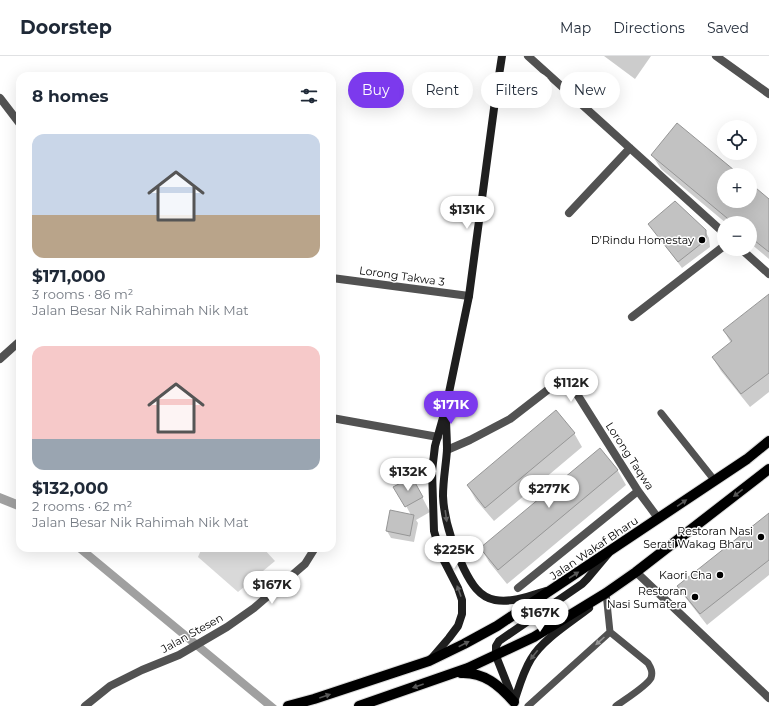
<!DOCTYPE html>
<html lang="en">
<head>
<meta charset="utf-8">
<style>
  :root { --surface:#fff; --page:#f6f6f7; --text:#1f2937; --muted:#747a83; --line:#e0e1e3; --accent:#7c3aed }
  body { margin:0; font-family:Montserrat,sans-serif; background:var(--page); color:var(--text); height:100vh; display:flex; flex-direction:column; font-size:15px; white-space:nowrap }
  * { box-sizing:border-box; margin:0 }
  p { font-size:13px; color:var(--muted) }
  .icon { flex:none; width:22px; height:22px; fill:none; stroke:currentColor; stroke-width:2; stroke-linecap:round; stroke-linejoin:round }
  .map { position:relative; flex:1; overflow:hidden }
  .drawer { position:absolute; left:16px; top:16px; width:320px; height:480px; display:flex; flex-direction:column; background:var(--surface); border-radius:12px; box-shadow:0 4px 16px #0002 }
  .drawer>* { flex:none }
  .top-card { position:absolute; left:348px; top:16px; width:361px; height:36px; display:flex; gap:8px }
  .buttons { position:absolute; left:717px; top:64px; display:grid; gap:8px }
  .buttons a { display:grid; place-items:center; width:40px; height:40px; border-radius:50%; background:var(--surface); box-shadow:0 4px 16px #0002; font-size:20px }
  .price { position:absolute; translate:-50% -34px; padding:0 9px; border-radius:14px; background:#fff; color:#222; font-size:13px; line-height:26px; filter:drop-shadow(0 1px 2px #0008) }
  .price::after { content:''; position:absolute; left:50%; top:24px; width:12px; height:9px; margin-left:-6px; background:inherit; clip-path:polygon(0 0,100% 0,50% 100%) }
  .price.selected { background:var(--accent); color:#fff }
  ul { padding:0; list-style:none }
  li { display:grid; align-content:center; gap:8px; height:212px; padding:0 16px }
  li span { display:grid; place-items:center; height:124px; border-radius:12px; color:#555 }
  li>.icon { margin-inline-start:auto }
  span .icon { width:72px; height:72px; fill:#fffc; stroke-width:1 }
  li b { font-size:17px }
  h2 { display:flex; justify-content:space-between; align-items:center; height:48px; padding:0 16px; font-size:17px }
  .pill { padding:0 14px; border-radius:18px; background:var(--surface); box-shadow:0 4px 16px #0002; font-size:14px; line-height:36px }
  .pill.selected { background:var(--accent); color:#fff }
  header { display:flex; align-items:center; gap:24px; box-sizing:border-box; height:56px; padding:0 20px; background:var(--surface); border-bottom:1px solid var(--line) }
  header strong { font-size:19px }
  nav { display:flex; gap:22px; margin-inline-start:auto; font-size:14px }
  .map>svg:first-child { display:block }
</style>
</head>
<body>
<header>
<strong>Doorstep</strong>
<nav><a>Map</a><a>Directions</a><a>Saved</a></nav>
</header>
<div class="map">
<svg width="769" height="650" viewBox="0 0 769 650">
  <rect width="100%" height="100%" fill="#fff"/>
  <!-- green -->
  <path fill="#d9d9d9" d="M202 492H263L275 505 238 536 198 501Z"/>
  <!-- water -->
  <path fill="#a0a0a0" d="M0 437 20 445V455L0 447Z
    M73 492H86L277 650H264Z"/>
  <!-- shadow -->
  <path fill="#0003" d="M604 0H651L635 23Z
    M652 99 739 119H724V145H750V128L769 144V203L750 187V167H726L661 113Z
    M649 168 705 175 709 182 710 191 682 212Z
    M769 239V336L750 351 721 315 713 302 731 287 724 275Z
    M574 377 582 391 494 465 476 444 468 430Z
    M600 393 618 415 626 429 507 528 489 506 481 492Z
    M412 422 430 456 416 464 418 467 414 486 391 482 387 475 411 459 404 446Z
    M769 458V519L707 569 685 541 679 531Z"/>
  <!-- building -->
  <path fill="#c2c2c2" stroke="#969696" d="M677 67 740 119H724V145H750V127L769 143V196L750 181V167H733L651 99Z
    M675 145 706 174V184L678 206 648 168Z
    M769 238V317L741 338 712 301 732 285 723 274Z
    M556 354 575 377 485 452 467 429Z
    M600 392 618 414 498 514 480 492Z
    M412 421 423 441 405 451 393 431Z
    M390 454 414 459 410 480 386 475Z
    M769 457V504L700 558 677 530Z"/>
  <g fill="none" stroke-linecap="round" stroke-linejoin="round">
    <defs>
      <path id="primary" d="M461 617C484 616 499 629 514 646
        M288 650 314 643 429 605 464 588 497 570 747 403 769 385
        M359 650 468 612 534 581 606 537 636 516 769 413"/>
    </defs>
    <!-- primary casing -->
    <use href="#primary" stroke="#dbdbdb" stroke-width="12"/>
    <!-- lane -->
    <path stroke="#525252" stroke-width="7" d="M661 357 715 425
      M610 576 648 607C651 612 653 616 651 622 647 630 624 644 616 650
      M528 650 610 576 606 537"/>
    <!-- street -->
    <path stroke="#525252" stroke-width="8" d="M528 0 724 177
      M716 0 769 38
      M0 42 20 68
      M569 157 630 92
      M741 193 769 218
      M332 222 469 240
      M632 261 724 190
      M0 303 20 285
      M332 362 438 381
      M447 394 470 384 510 363 554 329 563 325 570 328 575 335 638 435 658 462
      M636 516 769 642
      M518 532 638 435
      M85 650 110 630 142 614 179 599 227 571 254 552 305 508 315 492"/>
    <!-- secondary -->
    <path stroke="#1f1f1f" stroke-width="8" d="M446 360C446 371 447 383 447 394 446 409 443 424 443 440 444 465 453 490 464 513 471 527 479 541 495 544 512 547 530 540 546 535
      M431 603 449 582 458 570 462 558V544L458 532 441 499 434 475 432 415 435 390 446 351 469 240 495 45 502 0
      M513 643 496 600V590L499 585 582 528 587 523 608 498
      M514 646C519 631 523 616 531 603 543 583 571 566 589 552"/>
    <!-- primary -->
    <use href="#primary" stroke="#000" stroke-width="10"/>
  </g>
  <!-- one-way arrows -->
  <defs><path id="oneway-solid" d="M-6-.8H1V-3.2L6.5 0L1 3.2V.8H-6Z"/></defs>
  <g fill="#595959">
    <use href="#oneway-solid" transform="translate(738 437) rotate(142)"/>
    <use href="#oneway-solid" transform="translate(682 447) rotate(-34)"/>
    <use href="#oneway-solid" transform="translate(574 519) rotate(-33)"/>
    <use href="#oneway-solid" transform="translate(464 588) rotate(-27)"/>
    <use href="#oneway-solid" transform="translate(418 630) rotate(161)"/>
    <use href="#oneway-solid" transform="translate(325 640) rotate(-19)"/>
  </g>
  <g fill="#626262">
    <use href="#oneway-solid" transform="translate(446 460) rotate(82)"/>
    <use href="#oneway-solid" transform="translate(459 535) rotate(-110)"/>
    <use href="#oneway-solid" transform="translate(534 599) rotate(128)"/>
  </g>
  <use fill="#979797" href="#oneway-solid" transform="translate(600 585) rotate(138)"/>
  <!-- markers -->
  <g fill="#000" stroke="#fff" stroke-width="1.5">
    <circle cx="702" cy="184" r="4"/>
    <circle cx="761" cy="481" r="4"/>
    <circle cx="720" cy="519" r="4"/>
    <circle cx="695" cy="541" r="4"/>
  </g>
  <g text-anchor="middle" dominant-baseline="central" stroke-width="3" stroke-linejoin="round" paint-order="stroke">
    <!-- poi labels -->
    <g font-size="11" fill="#000" stroke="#fff" text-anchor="end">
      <text x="694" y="184">D’Rindu Homestay</text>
      <text x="753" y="475">Restoran Nasi<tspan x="753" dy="13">Serati Wakag Bharu</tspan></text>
      <text x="712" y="519">Kaori Cha</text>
      <text x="687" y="535">Restoran<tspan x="687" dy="13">Nasi Sumatera</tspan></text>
    </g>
    <!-- street labels -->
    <g font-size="11" fill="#000" stroke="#fff">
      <text transform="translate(402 220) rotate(8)">Lorong Takwa 3</text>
      <text transform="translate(630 400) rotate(57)">Lorong Taqwa</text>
      <text transform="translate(594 492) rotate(-34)">Jalan Wakaf Bharu</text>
      <text transform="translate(192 577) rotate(-29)">Jalan Stesen</text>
    </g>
  </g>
</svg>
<div class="buttons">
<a><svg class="icon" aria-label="locate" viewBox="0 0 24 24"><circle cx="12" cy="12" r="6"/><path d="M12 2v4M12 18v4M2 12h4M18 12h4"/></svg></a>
<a>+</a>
<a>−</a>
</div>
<b class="price" style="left:467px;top:174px">$131K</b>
<b class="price" style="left:571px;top:347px">$112K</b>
<b class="price selected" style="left:451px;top:369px">$171K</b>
<b class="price" style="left:408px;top:436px">$132K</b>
<b class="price" style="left:549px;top:453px">$277K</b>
<b class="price" style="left:454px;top:514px">$225K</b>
<b class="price" style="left:272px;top:549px">$167K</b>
<b class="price" style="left:540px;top:577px">$167K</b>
<div class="top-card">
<a class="pill selected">Buy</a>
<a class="pill">Rent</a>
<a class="pill">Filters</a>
<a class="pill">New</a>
</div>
<section class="drawer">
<h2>8 homes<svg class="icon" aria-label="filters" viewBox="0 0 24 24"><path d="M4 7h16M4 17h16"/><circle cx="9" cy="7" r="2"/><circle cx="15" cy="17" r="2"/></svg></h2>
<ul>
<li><span style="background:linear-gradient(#c9d6e8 65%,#b9a48a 0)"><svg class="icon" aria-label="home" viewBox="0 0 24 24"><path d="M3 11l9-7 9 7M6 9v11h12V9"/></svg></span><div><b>$171,000</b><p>3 rooms · 86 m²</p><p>Jalan Besar Nik Rahimah Nik Mat</p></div></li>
<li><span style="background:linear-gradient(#f6c9c9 75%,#9aa5b1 0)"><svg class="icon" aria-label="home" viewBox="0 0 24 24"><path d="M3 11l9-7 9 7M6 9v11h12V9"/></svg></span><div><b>$132,000</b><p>2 rooms · 62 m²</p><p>Jalan Besar Nik Rahimah Nik Mat</p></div></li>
</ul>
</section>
</div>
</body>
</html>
